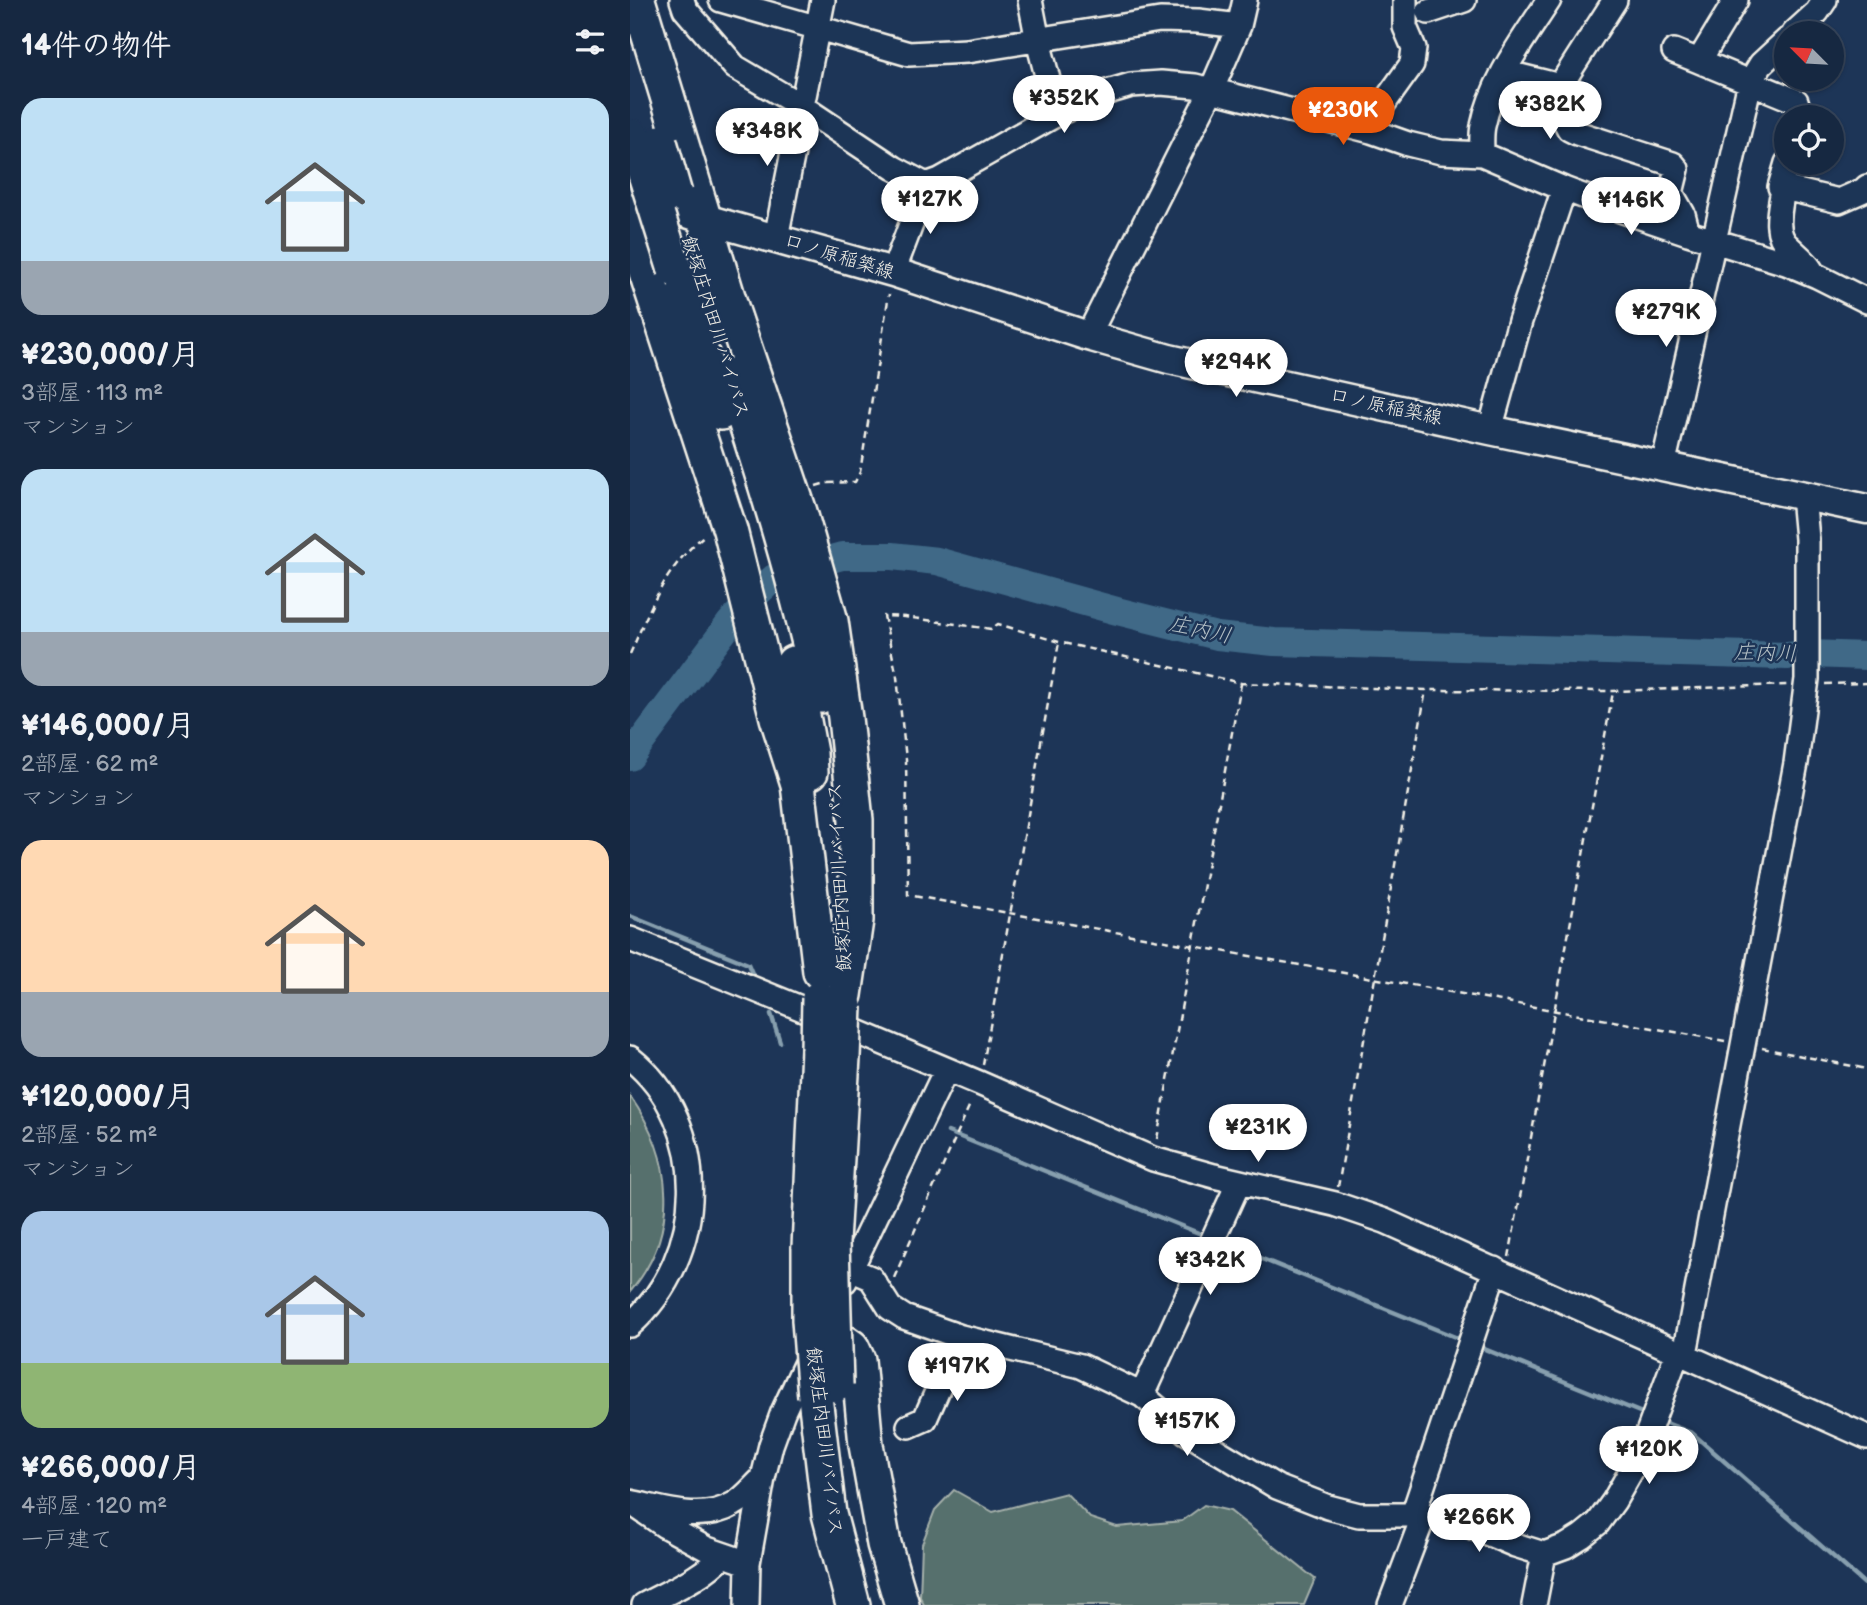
<!DOCTYPE html>
<html lang="ja">
<head>
<meta charset="utf-8">
<style>
  :root { --surface:#162841; --page:#1f3048; --text:#f1f3f6; --muted:#9ea6b1; --line:#35445a; --accent:#ea580c }
  body { margin:0; font-family:"Balsamiq Sans","Klee One",sans-serif; background:var(--page); color:var(--text); height:100vh; display:flex; flex-direction:column; font-size:26px; white-space:nowrap }
  * { box-sizing:border-box; margin:0 }
  p { font-size:23px; color:var(--muted) }
  .icon { flex:none; width:38px; height:38px; fill:none; stroke:currentColor; stroke-width:2; stroke-linecap:round; stroke-linejoin:round }
  .map { position:relative; flex:1; overflow:hidden }
  .panel { display:flex; flex-direction:column; background:var(--surface); width:630px }
  .panel>* { flex:none }
  .needle { width:46px; rotate:294deg }
  .buttons { position:absolute; left:1144px; top:21px; display:grid; gap:14px }
  .buttons a { display:grid; place-items:center; width:70px; height:70px; border-radius:50%; background:var(--surface); box-shadow:0 2px 5px #0004,0 0 0 2px var(--line); font-size:35px }
  .price { position:absolute; translate:-50% -60px; padding:0 16px; border-radius:24px; background:#fff; color:#222; font-size:23px; line-height:46px; filter:drop-shadow(0 2px 4px #0008) }
  .price::after { content:''; position:absolute; left:50%; top:42px; width:21px; height:16px; margin-left:-10px; background:inherit; clip-path:polygon(0 0,100% 0,50% 100%) }
  .price.current { background:var(--accent); color:#fff }
  ul { padding:0; list-style:none }
  li { display:grid; align-content:center; gap:14px; height:371px; padding:0 21px }
  li span { display:grid; place-items:center; height:217px; border-radius:21px; color:#555 }
  li>.icon { margin-inline-start:auto }
  span .icon { width:126px; height:126px; fill:#fffc; stroke-width:1 }
  li b { font-size:30px }
  h2 { display:flex; justify-content:space-between; align-items:center; height:84px; padding:0 21px; font-size:30px }
  main { display:flex; flex:1; min-height:0 }
  .map>svg:first-child { display:block }
</style>
</head>
<body>
<main>
<section class="panel">
<h2>14件の物件<svg class="icon" aria-label="filters" viewBox="0 0 24 24"><path d="M4 7h16M4 17h16"/><circle cx="9" cy="7" r="2"/><circle cx="15" cy="17" r="2"/></svg></h2>
<ul>
<li><span style="background:linear-gradient(#bfe0f5 75%,#9aa5b1 0)"><svg class="icon" aria-label="home" viewBox="0 0 24 24"><path d="M3 11l9-7 9 7M6 9v11h12V9"/></svg></span><div><b>¥230,000/月</b><p>3部屋 · 113 m²</p><p>マンション</p></div></li>
<li><span style="background:linear-gradient(#bfe0f5 75%,#9aa5b1 0)"><svg class="icon" aria-label="home" viewBox="0 0 24 24"><path d="M3 11l9-7 9 7M6 9v11h12V9"/></svg></span><div><b>¥146,000/月</b><p>2部屋 · 62 m²</p><p>マンション</p></div></li>
<li><span style="background:linear-gradient(#ffd9b3 70%,#9aa5b1 0)"><svg class="icon" aria-label="home" viewBox="0 0 24 24"><path d="M3 11l9-7 9 7M6 9v11h12V9"/></svg></span><div><b>¥120,000/月</b><p>2部屋 · 52 m²</p><p>マンション</p></div></li>
<li><span style="background:linear-gradient(#a9c7e8 70%,#8fb573 0)"><svg class="icon" aria-label="home" viewBox="0 0 24 24"><path d="M3 11l9-7 9 7M6 9v11h12V9"/></svg></span><div><b>¥266,000/月</b><p>4部屋 · 120 m²</p><p>一戸建て</p></div></li>
</ul>
</section>
<div class="map">
<svg width="1237" height="1605" viewBox="0 0 1237 1605">
  <rect width="100%" height="100%" fill="#1d3557"/>
  <filter id="ink" filterUnits="userSpaceOnUse"><feTurbulence type="fractalNoise" baseFrequency=".0143" numOctaves="2"/><feDisplacementMap in="SourceGraphic" scale="14" xChannelSelector="R" yChannelSelector="G"/><feConvolveMatrix kernelMatrix="1 2 1 2 8 2 1 2 1" color-interpolation-filters="sRGB"/></filter>
  <g filter="url(#ink)">
    <!-- green -->
    <path fill="#56706d" stroke="#a5b0aa" stroke-width="2" d="M0 1096C43 1157 51 1232 0 1292Z
      M324 1490 363 1512 436 1493 460 1518 487 1527 552 1521 574 1505 600 1511 685 1579 674 1605H294L290 1597 292 1544 305 1510Z"/>
    <g fill="none" stroke-linecap="round" stroke-linejoin="round">
      <!-- stream -->
      <path stroke="#879fae" stroke-width="4.5" d="M0 916 118 964 124 978
        M141 1014 150 1042
        M318 1132 576 1236
        M590 1242 835 1341
        M847 1346 1017 1415
        M1031 1421 1062 1433 1237 1586"/>
      <!-- river -->
      <path stroke="#3f6987" stroke-width="28" d="M0 757 100 623 126 594 144 578 161 570 212 556H262L307 561 487 611 587 636 644 642 1157 656 1180 654 1237 656"/>
      <defs>
        <path id="minor" d="M52 0 55 9 105 67 171 106 264 168 296 185 310 180 427 114 474 93 501 85 531 83 565 86 741 131 778 144 811 152 852 154 934 189 990 210 1058 233 1156 263 1187 276 1237 301
          M91 0 279 54 337 51 530 20 568 21 609 26
          M400 0 408 41 427 114
          M985 0 930 86 932 115 939 129 947 133 1043 164 1047 169 1041 193 1053 214 1058 233
          M1106 0 1069 61 1166 101 1171 117
          M798 12 834 0
          M1164 33 1187 12 1195 0
          M1044 51 1069 61
          M874 72 930 86
          M741 131 749 110 782 64 784 48 775 27V0
          M852 154C852 145 851 135 853 126 862 80 894 39 919 0
          M1157 163 1150 187 1209 201 1234 190 1237 187
          M1153 188C1151 206 1142 232 1158 246 1166 254 1175 260 1181 270
          M146 238 193 0
          M263 272 296 185
          M458 336 581 91 609 26 615 0
          M860 430 890 321 934 189
          M1033 466 1120 82 1131 64 1157 40
          M0 939 168 1007 349 1083 523 1159 584 1176 705 1204 755 1221 1237 1437
          M0 1058C83 1124 78 1257 0 1325
          M220 1269 241 1278 260 1308 274 1317 331 1337 451 1366 512 1395 556 1432 647 1487 698 1507 729 1515H794L828 1521 885 1545 914 1554 936 1546 952 1536 968 1523 984 1501 1009 1457 1048 1351
          M215 1281 316 1070
          M1055 1354 1166 763 1177 679V539L1173 496
          M512 1395 609 1182
          M279 1426 295 1419 331 1337
          M0 1502C34 1509 72 1523 104 1504 115 1498 124 1486 133 1478
          M9 1508 35 1526 77 1549 118 1563
          M783 1515 865 1269
          M14 1605C42 1590 72 1578 93 1555
          M117 1605 118 1563 133 1478 141 1445 153 1412 179 1356
          M760 1605 794 1515
          M904 1605 914 1554"/>
        <path id="major" d="M0 194 75 219 263 272 458 336 539 359 860 430 1237 509"/>
        <path id="highway" d="M8 0 103 313 170 512 201 621 215 718 226 820V920L215 995
          M0 223 100 530 147 718 168 784 190 972
          M66 269 82 320
          M53 294 91 413
          M100 375C135 481 168 587 191 696
          M163 663 180 753 181 772
          M202 1242 213 1057
          M179 1248 188 1049
          M193 1327 222 1347 228 1360 236 1445 254 1544 272 1605
          M185 1397 199 1514 223 1605"/>
      </defs>
      <!-- minor casing -->
      <use href="#minor" stroke="#f4f1e8" stroke-width="28"/>
      <!-- major casing -->
      <use href="#major" stroke="#f4f1e8" stroke-width="33"/>
      <!-- highway casing -->
      <use href="#highway" stroke="#f4f1e8" stroke-width="38"/>
      <!-- path -->
      <path stroke="#f4f1e8" stroke-width="2.5" stroke-dasharray="7 5" stroke-linecap="butt" d="M186 486 196 483 225 482 230 472 259 294
        M0 654C15 620 30 581 56 553 62 546 69 540 76 534
        M1195 684 1237 683
        M1095 1041 278 895 276 759 267 677 254 616 275 617 361 629 368 624 429 642 611 683 796 690 983 691 1157 685
        M1132 1048 1237 1069
        M353 1065 429 642
        M527 1139 611 684
        M708 1187 796 690
        M879 1257 983 692
        M264 1278 341 1102"/>
      <!-- minor -->
      <use href="#minor" stroke="#1d3557" stroke-width="23"/>
      <!-- major -->
      <use href="#major" stroke="#1d3557" stroke-width="28"/>
      <!-- highway -->
      <use href="#highway" stroke="#1d3557" stroke-width="33"/>
      <defs>
        <path id="highway-bridge" d="M3 136 45 270
          M30 142 45 194
          M188 1049 189 998
          M213 1057 215 1006
          M202 1242 206 1385
          M179 1248V1320L185 1397"/>
      </defs>
      <!-- highway-bridge casing -->
      <use href="#highway-bridge" stroke="#f4f1e8" stroke-width="38" stroke-linecap="butt"/>
      <!-- highway-bridge -->
      <use href="#highway-bridge" stroke="#1d3557" stroke-width="33"/>
    </g>
  </g>
  <g text-anchor="middle" dominant-baseline="central" stroke-width="5" stroke-linejoin="round" paint-order="stroke">
    <!-- street labels -->
    <g font-size="19" fill="#f4f1e8" stroke="#1d3557">
      <text transform="translate(209 257) rotate(17)">口ノ原稲築線</text>
      <text transform="translate(85 327) rotate(73)">飯塚庄内田川バイパス</text>
      <text transform="translate(756 407) rotate(12)">口ノ原稲築線</text>
      <text transform="translate(210 877) rotate(-93)">飯塚庄内田川バイパス</text>
      <text transform="translate(194 1441) rotate(83)">飯塚庄内田川バイパス</text>
    </g>
    <!-- water labels -->
    <g font-size="21" font-style="italic" fill="#b5c1c6" stroke="#1d3557">
      <text transform="translate(570 630) rotate(12)">庄内川</text>
      <text transform="translate(1135 653) rotate(1)">庄内川</text>
    </g>
  </g>
</svg>
<div class="buttons">
<a><svg class="needle" viewBox="-14 -14 28 28"><path d="M0-13l5 13h-10z" fill="#e53935"/><path d="M0 13l5-13h-10z" fill="#9ea6b1"/></svg></a>
<a><svg class="icon" aria-label="locate" viewBox="0 0 24 24"><circle cx="12" cy="12" r="6"/><path d="M12 2v4M12 18v4M2 12h4M18 12h4"/></svg></a>
</div>
<b class="price" style="left:434px;top:135px">¥352K</b>
<b class="price" style="left:920px;top:141px">¥382K</b>
<b class="price current" style="left:713px;top:147px">¥230K</b>
<b class="price" style="left:137px;top:168px">¥348K</b>
<b class="price" style="left:300px;top:236px">¥127K</b>
<b class="price" style="left:1001px;top:237px">¥146K</b>
<b class="price" style="left:1036px;top:349px">¥279K</b>
<b class="price" style="left:606px;top:399px">¥294K</b>
<b class="price" style="left:628px;top:1164px">¥231K</b>
<b class="price" style="left:580px;top:1297px">¥342K</b>
<b class="price" style="left:327px;top:1403px">¥197K</b>
<b class="price" style="left:557px;top:1458px">¥157K</b>
<b class="price" style="left:1019px;top:1486px">¥120K</b>
<b class="price" style="left:849px;top:1554px">¥266K</b>
</div>
</main>
</body>
</html>
